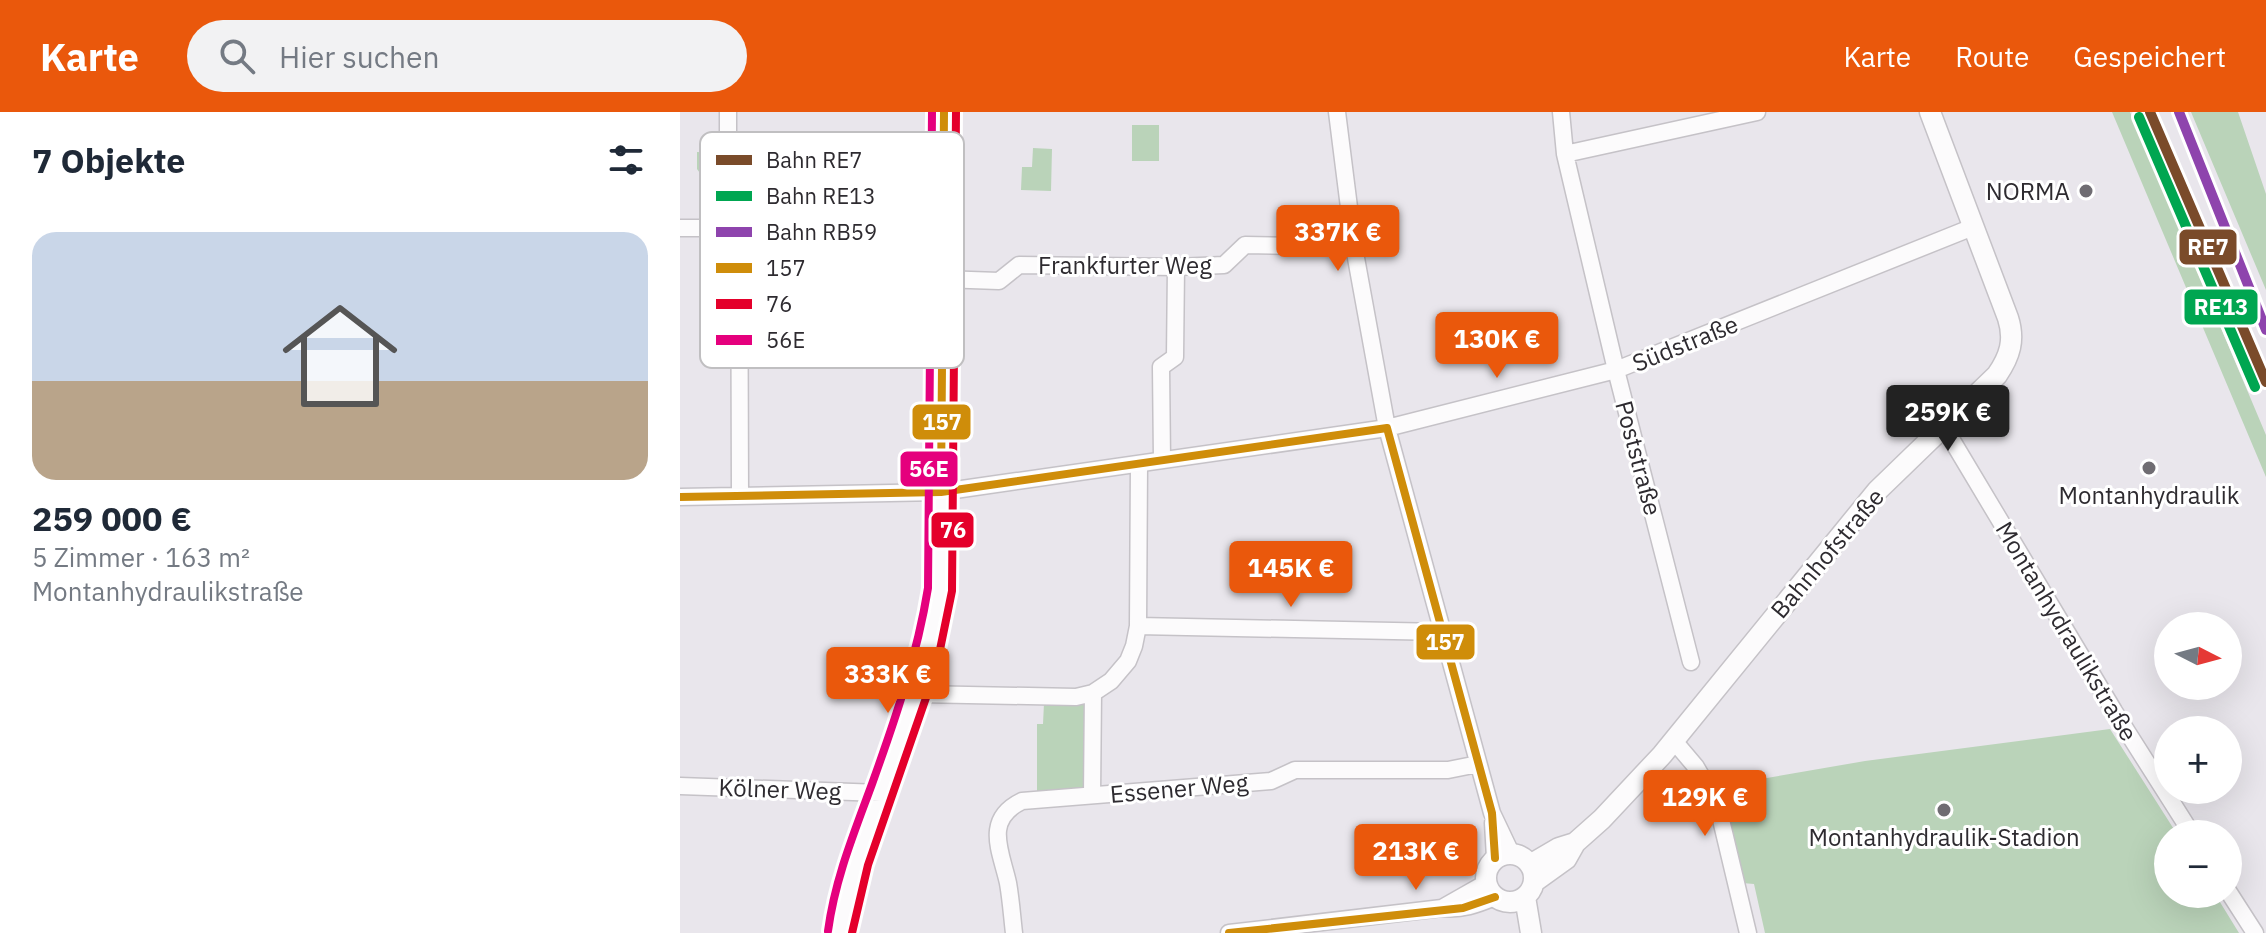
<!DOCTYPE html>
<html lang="de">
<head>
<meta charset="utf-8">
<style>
  :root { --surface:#fff; --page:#f2f2f3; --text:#1f2937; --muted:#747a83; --accent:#ea580c }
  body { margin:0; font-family:"IBM Plex Sans",sans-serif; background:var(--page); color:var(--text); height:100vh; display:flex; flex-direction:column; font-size:30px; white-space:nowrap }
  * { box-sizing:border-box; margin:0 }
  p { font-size:26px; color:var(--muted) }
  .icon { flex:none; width:44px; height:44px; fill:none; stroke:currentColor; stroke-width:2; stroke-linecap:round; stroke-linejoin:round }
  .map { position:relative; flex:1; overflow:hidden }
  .sheet { display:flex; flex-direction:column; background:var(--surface); width:680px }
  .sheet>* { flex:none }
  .needle { width:52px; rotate:96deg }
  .buttons { position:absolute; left:1474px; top:500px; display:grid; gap:16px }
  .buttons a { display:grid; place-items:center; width:88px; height:88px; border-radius:50%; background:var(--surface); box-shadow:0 8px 32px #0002; font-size:40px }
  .price { position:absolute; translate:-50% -68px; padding:0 18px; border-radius:8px; background:var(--accent); color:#fff; font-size:26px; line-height:52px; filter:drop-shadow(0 2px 4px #0008) }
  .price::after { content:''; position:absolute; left:50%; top:48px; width:24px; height:18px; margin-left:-12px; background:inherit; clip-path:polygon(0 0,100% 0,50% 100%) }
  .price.active { background:#222; color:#fff }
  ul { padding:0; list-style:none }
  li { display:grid; align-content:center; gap:16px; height:424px; padding:0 32px }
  li span { display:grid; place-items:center; height:248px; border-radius:24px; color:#555 }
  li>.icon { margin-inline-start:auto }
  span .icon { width:144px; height:144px; fill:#fffc; stroke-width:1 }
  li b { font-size:34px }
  h2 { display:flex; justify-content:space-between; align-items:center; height:96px; padding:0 32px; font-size:34px }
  header { display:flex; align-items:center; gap:48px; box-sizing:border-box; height:112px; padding:0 40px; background:var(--accent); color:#fff }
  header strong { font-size:38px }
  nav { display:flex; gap:44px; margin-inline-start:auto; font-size:28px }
  .search { width:560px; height:72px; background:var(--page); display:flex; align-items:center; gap:20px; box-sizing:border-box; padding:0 28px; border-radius:44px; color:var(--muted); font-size:30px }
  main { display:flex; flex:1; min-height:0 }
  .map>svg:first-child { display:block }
</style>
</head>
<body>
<header>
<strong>Karte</strong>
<div class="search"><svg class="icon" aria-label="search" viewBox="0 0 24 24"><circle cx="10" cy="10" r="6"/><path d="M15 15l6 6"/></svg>Hier suchen</div>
<nav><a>Karte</a><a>Route</a><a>Gespeichert</a></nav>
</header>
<main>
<section class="sheet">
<h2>7 Objekte<svg class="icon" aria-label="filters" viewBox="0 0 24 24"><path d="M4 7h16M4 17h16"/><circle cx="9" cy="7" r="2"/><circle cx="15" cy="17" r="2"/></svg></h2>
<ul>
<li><span style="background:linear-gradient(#c9d6e8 60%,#b9a48a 0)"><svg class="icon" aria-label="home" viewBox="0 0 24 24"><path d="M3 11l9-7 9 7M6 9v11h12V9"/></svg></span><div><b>259 000 €</b><p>5 Zimmer · 163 m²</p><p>Montanhydraulikstraße</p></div></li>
</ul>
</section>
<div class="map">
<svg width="1586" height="821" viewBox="0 0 1586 821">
  <rect width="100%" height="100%" fill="#e9e6ec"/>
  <!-- green -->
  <path fill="#bad3b9" d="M1432 0H1450L1586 323V365Z
    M1511 0H1558L1586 82V178Z
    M452 13H479V49H452Z
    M353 36 372 37 371 79 341 78 342 55H352Z
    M17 40 37 41 39 45V63L22 64 17 57Z
    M364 591 403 592 407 597 404 675 402 677 357 681V612H363Z
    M1430 617 1497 722H1488V782H1535L1559 821H1085L1074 772 1062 771 1041 674 1185 649Z"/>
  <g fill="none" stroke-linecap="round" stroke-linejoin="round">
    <defs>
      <path id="minor" d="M48 0V35L59 61 60 384
        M657 0 674 135 707 316 812 701 831 741
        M881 0 885 42 936 258 1011 550
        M885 42 1077 0
        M59 61 263 66
        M0 116H58
        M262 167 319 169 339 153 496 155 544 153 565 133 674 135
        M1264 315 1434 599 1512 722
        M482 348 481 255 495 245 496 155
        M0 385 261 380 707 316 936 258 1293 115
        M458 514 763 520
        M238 582 396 585 413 581 431 569 448 549 454 534 458 514 459 352
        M994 629 1016 655 1037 691 1068 821
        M0 674 201 681
        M412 683 413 581
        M813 711 815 746
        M1548 779 1575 821
        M762 796 806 771
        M160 821C165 771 184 726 202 679 226 612 251 547 260 477L264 0
        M334 821C332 804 331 788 328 771 321 739 303 708 342 689L591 669 615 658H768L798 652
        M549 821 762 796C782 798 796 793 815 785"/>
      <path id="major" d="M806 766a24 24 0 1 1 48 0a24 24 0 1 1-48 0Z
        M850 753 879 736 895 731
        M854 770 886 747 895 731 922 707 982 643 1197 379 1317 263C1330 244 1335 228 1328 206L1250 0
        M845 785 851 821"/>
    </defs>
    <!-- minor casing -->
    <use href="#minor" stroke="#c5c2c7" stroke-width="19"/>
    <!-- major casing -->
    <use href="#major" stroke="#c5c2c7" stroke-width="23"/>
    <!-- minor -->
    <use href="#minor" stroke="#fcfbfc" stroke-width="16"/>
    <!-- major -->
    <use href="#major" stroke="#fcfbfc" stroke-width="20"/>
    <defs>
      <path id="bus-1" d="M707 316 812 701 815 746
        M261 380 264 0
        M0 385 261 380 707 316
        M549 821 783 796 815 785"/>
      <path id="bus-2" d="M172 821 188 753 256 557 272 479 276 0"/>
      <path id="bus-3" d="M148 819C155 767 174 721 192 672 215 608 237 544 248 476L252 0"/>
    </defs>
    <!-- bus-1 casing -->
    <use href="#bus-1" stroke="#fff" stroke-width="14"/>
    <!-- bus-2 casing -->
    <use href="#bus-2" stroke="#fff" stroke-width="14"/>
    <!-- bus-3 casing -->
    <use href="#bus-3" stroke="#fff" stroke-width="14"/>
    <!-- bus-1 -->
    <use href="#bus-1" stroke="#cf8d0a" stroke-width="8"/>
    <!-- bus-2 -->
    <use href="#bus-2" stroke="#e4002b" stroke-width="8"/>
    <!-- bus-3 -->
    <use href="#bus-3" stroke="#e5007d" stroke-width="8"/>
    <defs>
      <path id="rail-1" d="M1470 0 1586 270"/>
      <path id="rail-2" d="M1459 5 1575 275"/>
      <path id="rail-3" d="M1499 0 1586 218"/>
    </defs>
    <!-- rail-1 casing -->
    <use href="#rail-1" stroke="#fff" stroke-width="16"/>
    <!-- rail-2 casing -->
    <use href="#rail-2" stroke="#fff" stroke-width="16"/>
    <!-- rail-3 casing -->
    <use href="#rail-3" stroke="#fff" stroke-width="16"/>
    <!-- rail-1 -->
    <use href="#rail-1" stroke="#7a4b2a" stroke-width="10"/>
    <!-- rail-2 -->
    <use href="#rail-2" stroke="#00a651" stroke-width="10"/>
    <!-- rail-3 -->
    <use href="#rail-3" stroke="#8e44ad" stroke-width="10"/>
  </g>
  <!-- markers -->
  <g fill="#6f6c72" stroke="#fff" stroke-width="3">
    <circle cx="1406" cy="79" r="8"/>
    <circle cx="1469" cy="356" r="8"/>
    <circle cx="1264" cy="698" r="8"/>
  </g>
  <g text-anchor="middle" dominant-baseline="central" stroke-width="6" stroke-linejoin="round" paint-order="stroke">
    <!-- poi labels -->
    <g font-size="24" fill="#2e2b30" stroke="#fff">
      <text x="1390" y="79" text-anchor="end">NORMA</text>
      <text x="1469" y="383">Montanhydraulik</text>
      <text x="1264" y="725">Montanhydraulik-Stadion</text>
    </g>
    <!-- street labels -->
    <g font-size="24" fill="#2e2b30" stroke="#fff">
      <text x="445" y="153">Frankfurter Weg</text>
      <text transform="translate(1005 231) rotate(-22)">Südstraße</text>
      <text transform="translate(959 346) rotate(75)">Poststraße</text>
      <text transform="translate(1147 441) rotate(-50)">Bahnhofstraße</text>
      <text transform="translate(1387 519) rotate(59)">Montanhydraulikstraße</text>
      <text transform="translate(499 676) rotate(-5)">Essener Weg</text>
      <text transform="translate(100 677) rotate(2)">Kölner Weg</text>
    </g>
  </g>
  <!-- legend -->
  <rect x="20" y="20" width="264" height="236" rx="12" fill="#fff" stroke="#c0bfc1" stroke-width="2"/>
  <rect x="36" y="43" width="36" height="10" fill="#7a4b2a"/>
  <rect x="36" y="79" width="36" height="10" fill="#00a651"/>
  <rect x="36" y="115" width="36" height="10" fill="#8e44ad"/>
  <rect x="36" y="151" width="36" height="10" fill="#cf8d0a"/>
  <rect x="36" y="187" width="36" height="10" fill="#e4002b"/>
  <rect x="36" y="223" width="36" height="10" fill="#e5007d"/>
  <g font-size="22" fill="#2e2b30">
    <text x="86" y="56">Bahn RE7</text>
    <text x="86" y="92">Bahn RE13</text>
    <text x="86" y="128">Bahn RB59</text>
    <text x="86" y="164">157</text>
    <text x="86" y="200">76</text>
    <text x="86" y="236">56E</text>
  </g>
  <g stroke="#fff" stroke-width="3">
    <rect x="1498" y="116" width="60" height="38" rx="8" fill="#7a4b2a"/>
    <rect x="1503" y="176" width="76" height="38" rx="8" fill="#00a651"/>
    <rect x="231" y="291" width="61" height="38" rx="8" fill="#cf8d0a"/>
    <rect x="219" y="338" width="60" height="38" rx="8" fill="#e5007d"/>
    <rect x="250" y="399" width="45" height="38" rx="8" fill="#e4002b"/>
    <rect x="735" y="511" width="61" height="38" rx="8" fill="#cf8d0a"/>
  </g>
  <g font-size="22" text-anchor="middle" font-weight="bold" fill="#fff">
    <text x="1528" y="143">RE7</text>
    <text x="1541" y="203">RE13</text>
    <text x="262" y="318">157</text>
    <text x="249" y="365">56E</text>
    <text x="273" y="426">76</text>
    <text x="765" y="538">157</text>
  </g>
</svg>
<div class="buttons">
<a><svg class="needle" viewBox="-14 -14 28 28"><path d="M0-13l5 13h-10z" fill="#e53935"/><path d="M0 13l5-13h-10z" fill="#747a83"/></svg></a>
<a>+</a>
<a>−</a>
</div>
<b class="price" style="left:658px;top:161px">337K €</b>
<b class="price" style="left:817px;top:268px">130K €</b>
<b class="price active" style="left:1268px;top:341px">259K €</b>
<b class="price" style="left:611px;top:497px">145K €</b>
<b class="price" style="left:208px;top:603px">333K €</b>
<b class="price" style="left:1025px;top:726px">129K €</b>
<b class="price" style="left:736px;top:780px">213K €</b>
</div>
</main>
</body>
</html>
